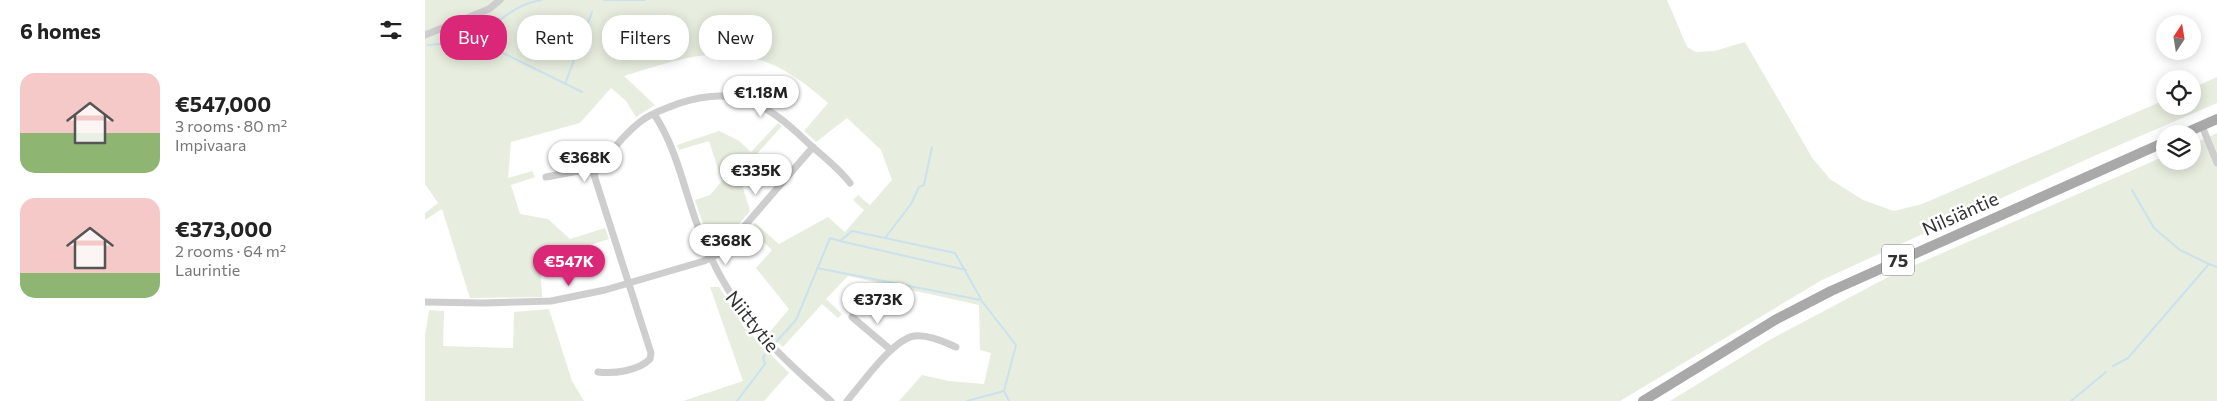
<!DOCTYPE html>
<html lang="en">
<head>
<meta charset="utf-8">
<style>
  :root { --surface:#fff; --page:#f2f2f2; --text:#222; --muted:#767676; --accent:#db2777 }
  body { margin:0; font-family:Commissioner,sans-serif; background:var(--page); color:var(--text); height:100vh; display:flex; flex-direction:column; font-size:19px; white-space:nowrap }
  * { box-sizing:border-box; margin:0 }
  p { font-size:16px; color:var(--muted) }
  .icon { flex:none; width:28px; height:28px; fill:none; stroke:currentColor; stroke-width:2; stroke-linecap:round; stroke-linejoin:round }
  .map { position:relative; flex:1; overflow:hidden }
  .drawer { display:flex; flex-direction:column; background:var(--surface); width:425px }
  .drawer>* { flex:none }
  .top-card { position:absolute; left:15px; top:15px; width:475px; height:45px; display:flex; gap:10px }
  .needle { width:32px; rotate:12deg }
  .buttons { position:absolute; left:1731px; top:15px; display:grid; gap:10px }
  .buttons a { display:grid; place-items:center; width:45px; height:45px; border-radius:50%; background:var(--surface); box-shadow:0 2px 12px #0003; font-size:25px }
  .price { position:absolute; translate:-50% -42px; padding:0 11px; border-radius:18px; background:#fff; color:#222; font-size:16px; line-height:32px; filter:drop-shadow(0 1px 2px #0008) }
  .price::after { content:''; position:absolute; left:50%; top:30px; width:15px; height:11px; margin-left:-8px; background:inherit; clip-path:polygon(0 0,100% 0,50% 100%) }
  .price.selected { background:var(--accent); color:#fff }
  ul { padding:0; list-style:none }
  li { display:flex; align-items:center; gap:15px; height:125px; padding:0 20px }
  li span { display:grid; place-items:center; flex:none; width:140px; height:100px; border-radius:15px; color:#555 }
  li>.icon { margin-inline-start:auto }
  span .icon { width:60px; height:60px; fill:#fffc; stroke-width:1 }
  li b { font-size:21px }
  h2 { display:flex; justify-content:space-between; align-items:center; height:60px; padding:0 20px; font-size:21px }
  .pill { padding:0 18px; border-radius:20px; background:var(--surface); box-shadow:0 2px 12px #0003; font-size:18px; line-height:45px }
  .pill.selected { background:var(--accent); color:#fff }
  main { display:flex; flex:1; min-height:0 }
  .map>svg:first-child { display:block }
</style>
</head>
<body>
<main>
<section class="drawer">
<h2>6 homes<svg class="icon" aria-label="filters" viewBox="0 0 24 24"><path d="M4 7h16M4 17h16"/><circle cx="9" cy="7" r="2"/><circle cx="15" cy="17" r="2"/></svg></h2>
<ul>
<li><span style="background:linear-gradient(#f6c9c9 60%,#8fb573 0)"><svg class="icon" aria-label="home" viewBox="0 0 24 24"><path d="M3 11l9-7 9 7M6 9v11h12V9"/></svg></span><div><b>€547,000</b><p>3 rooms · 80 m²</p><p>Impivaara</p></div></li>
<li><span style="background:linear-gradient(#f6c9c9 75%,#8fb573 0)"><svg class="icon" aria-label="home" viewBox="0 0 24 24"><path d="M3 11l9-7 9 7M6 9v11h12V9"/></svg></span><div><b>€373,000</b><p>2 rooms · 64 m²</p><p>Laurintie</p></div></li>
</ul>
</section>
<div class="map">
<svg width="1792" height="401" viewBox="0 0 1792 401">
  <rect width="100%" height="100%" fill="#fff"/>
  <!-- green -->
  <path fill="#e7eedf" d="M0 0H1242L1262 47 1271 52 1289 51 1320 42 1388 159 1405 179 1438 200 1469 211 1497 204 1740 100V106H1768V88L1792 77V103L1669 156 1397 280 1195 401H474L497 375 524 381 559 384 566 353 555 350 554 305 423 276 401 299 417 314 413 318 397 304 358 347 343 334 364 309 331 268 347 250 324 229 330 223 354 244 403 217 420 232 439 210 428 200 433 195 445 205 467 180 456 150 422 118 391 142 379 131 403 103C330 37 286 48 199 76L230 105 211 117 201 101 186 88 155 123 86 142 83 178 107 171 110 177 86 185 95 214 123 219 145 239 180 228 184 239 115 261 117 297 45 298 17 209 0 220V213L13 203 0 184Z
    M353 123 357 126 314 174 325 211 294 248 287 251 270 200 285 195 297 181 284 141 254 150 252 145 294 131 313 140 326 152Z
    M1792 133V401H1245L1346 339 1467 275 1740 156V161H1768V144Z
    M285 287H294L318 326 364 373 339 401H258L318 381Z
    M124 309 147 381 159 401H0V336L4 310 19 311 18 346 88 348 89 312Z"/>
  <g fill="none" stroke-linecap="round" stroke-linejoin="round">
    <!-- stream -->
    <path stroke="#cbe1ed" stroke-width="2" d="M179 0H220
      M41 42 68 48 157 92
      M3 45 41 42 44 34 52 25 63 29C80 16 95 3 117 0
      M140 84 167 12
      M1707 190 1729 228 1755 250 1784 264
      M460 238 530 253 556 299
      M415 241 541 270
      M392 268 556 300 591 345 579 391 542 401
      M350 343 371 320 405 238 415 241 427 231 460 238 486 204 494 187 499 185 507 147
      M1688 366 1703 358 1784 264 1792 267
      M579 391 584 401
      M312 401 340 364 338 357 340 355
      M1646 401 1681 372"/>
    <!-- minor -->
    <path stroke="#cecece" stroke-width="7" d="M0 35 64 9 75 0
      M229 114C253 150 260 195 276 235 306 311 346 348 406 401
      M1777 126 1792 163
      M121 177 159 170H170
      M0 302 58 303 126 301 180 290 279 261 297 252 388 147
      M427 317 466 350
      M173 372C189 374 213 371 225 359L226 353 169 175 173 167C186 152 199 134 215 122 225 113 240 109 252 104 310 84 340 102 381 141 396 155 413 167 425 183
      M422 401C437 384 467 340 489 336 502 334 519 342 531 347"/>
    <!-- primary -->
    <path stroke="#a9a9a9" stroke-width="10" d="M1758 134 1792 119
      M1218 401 1350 320 1406 291 1740 142"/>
  </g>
  <g text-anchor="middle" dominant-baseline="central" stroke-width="5" stroke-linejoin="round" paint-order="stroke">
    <!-- shield labels -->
    <rect fill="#fff" stroke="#6f6f6f" stroke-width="1" x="1457" y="244.5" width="32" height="31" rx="4"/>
    <g font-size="18" font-weight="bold" fill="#313131">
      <text x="1473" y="260">75</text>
    </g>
    <!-- street labels -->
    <g font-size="19" fill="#313131" stroke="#fff">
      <text transform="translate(1535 213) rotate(-24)">Nilsiäntie</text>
      <text transform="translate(328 321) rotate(51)">Niittytie</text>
    </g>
  </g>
</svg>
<div class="buttons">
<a><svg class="needle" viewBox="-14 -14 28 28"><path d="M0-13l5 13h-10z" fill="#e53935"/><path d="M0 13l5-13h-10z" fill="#767676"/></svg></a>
<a><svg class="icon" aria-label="locate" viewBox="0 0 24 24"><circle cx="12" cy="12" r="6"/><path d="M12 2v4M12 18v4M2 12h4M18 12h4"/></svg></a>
<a><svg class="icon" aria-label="layers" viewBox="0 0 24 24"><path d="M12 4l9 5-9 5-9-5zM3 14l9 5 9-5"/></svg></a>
</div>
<b class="price" style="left:336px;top:118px">€1.18M</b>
<b class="price" style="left:160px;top:183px">€368K</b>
<b class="price" style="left:331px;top:196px">€335K</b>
<b class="price" style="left:301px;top:266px">€368K</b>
<b class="price selected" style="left:144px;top:287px">€547K</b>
<b class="price" style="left:453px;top:325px">€373K</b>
<div class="top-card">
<a class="pill selected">Buy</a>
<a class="pill">Rent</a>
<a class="pill">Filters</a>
<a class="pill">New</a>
</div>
</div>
</main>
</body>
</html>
